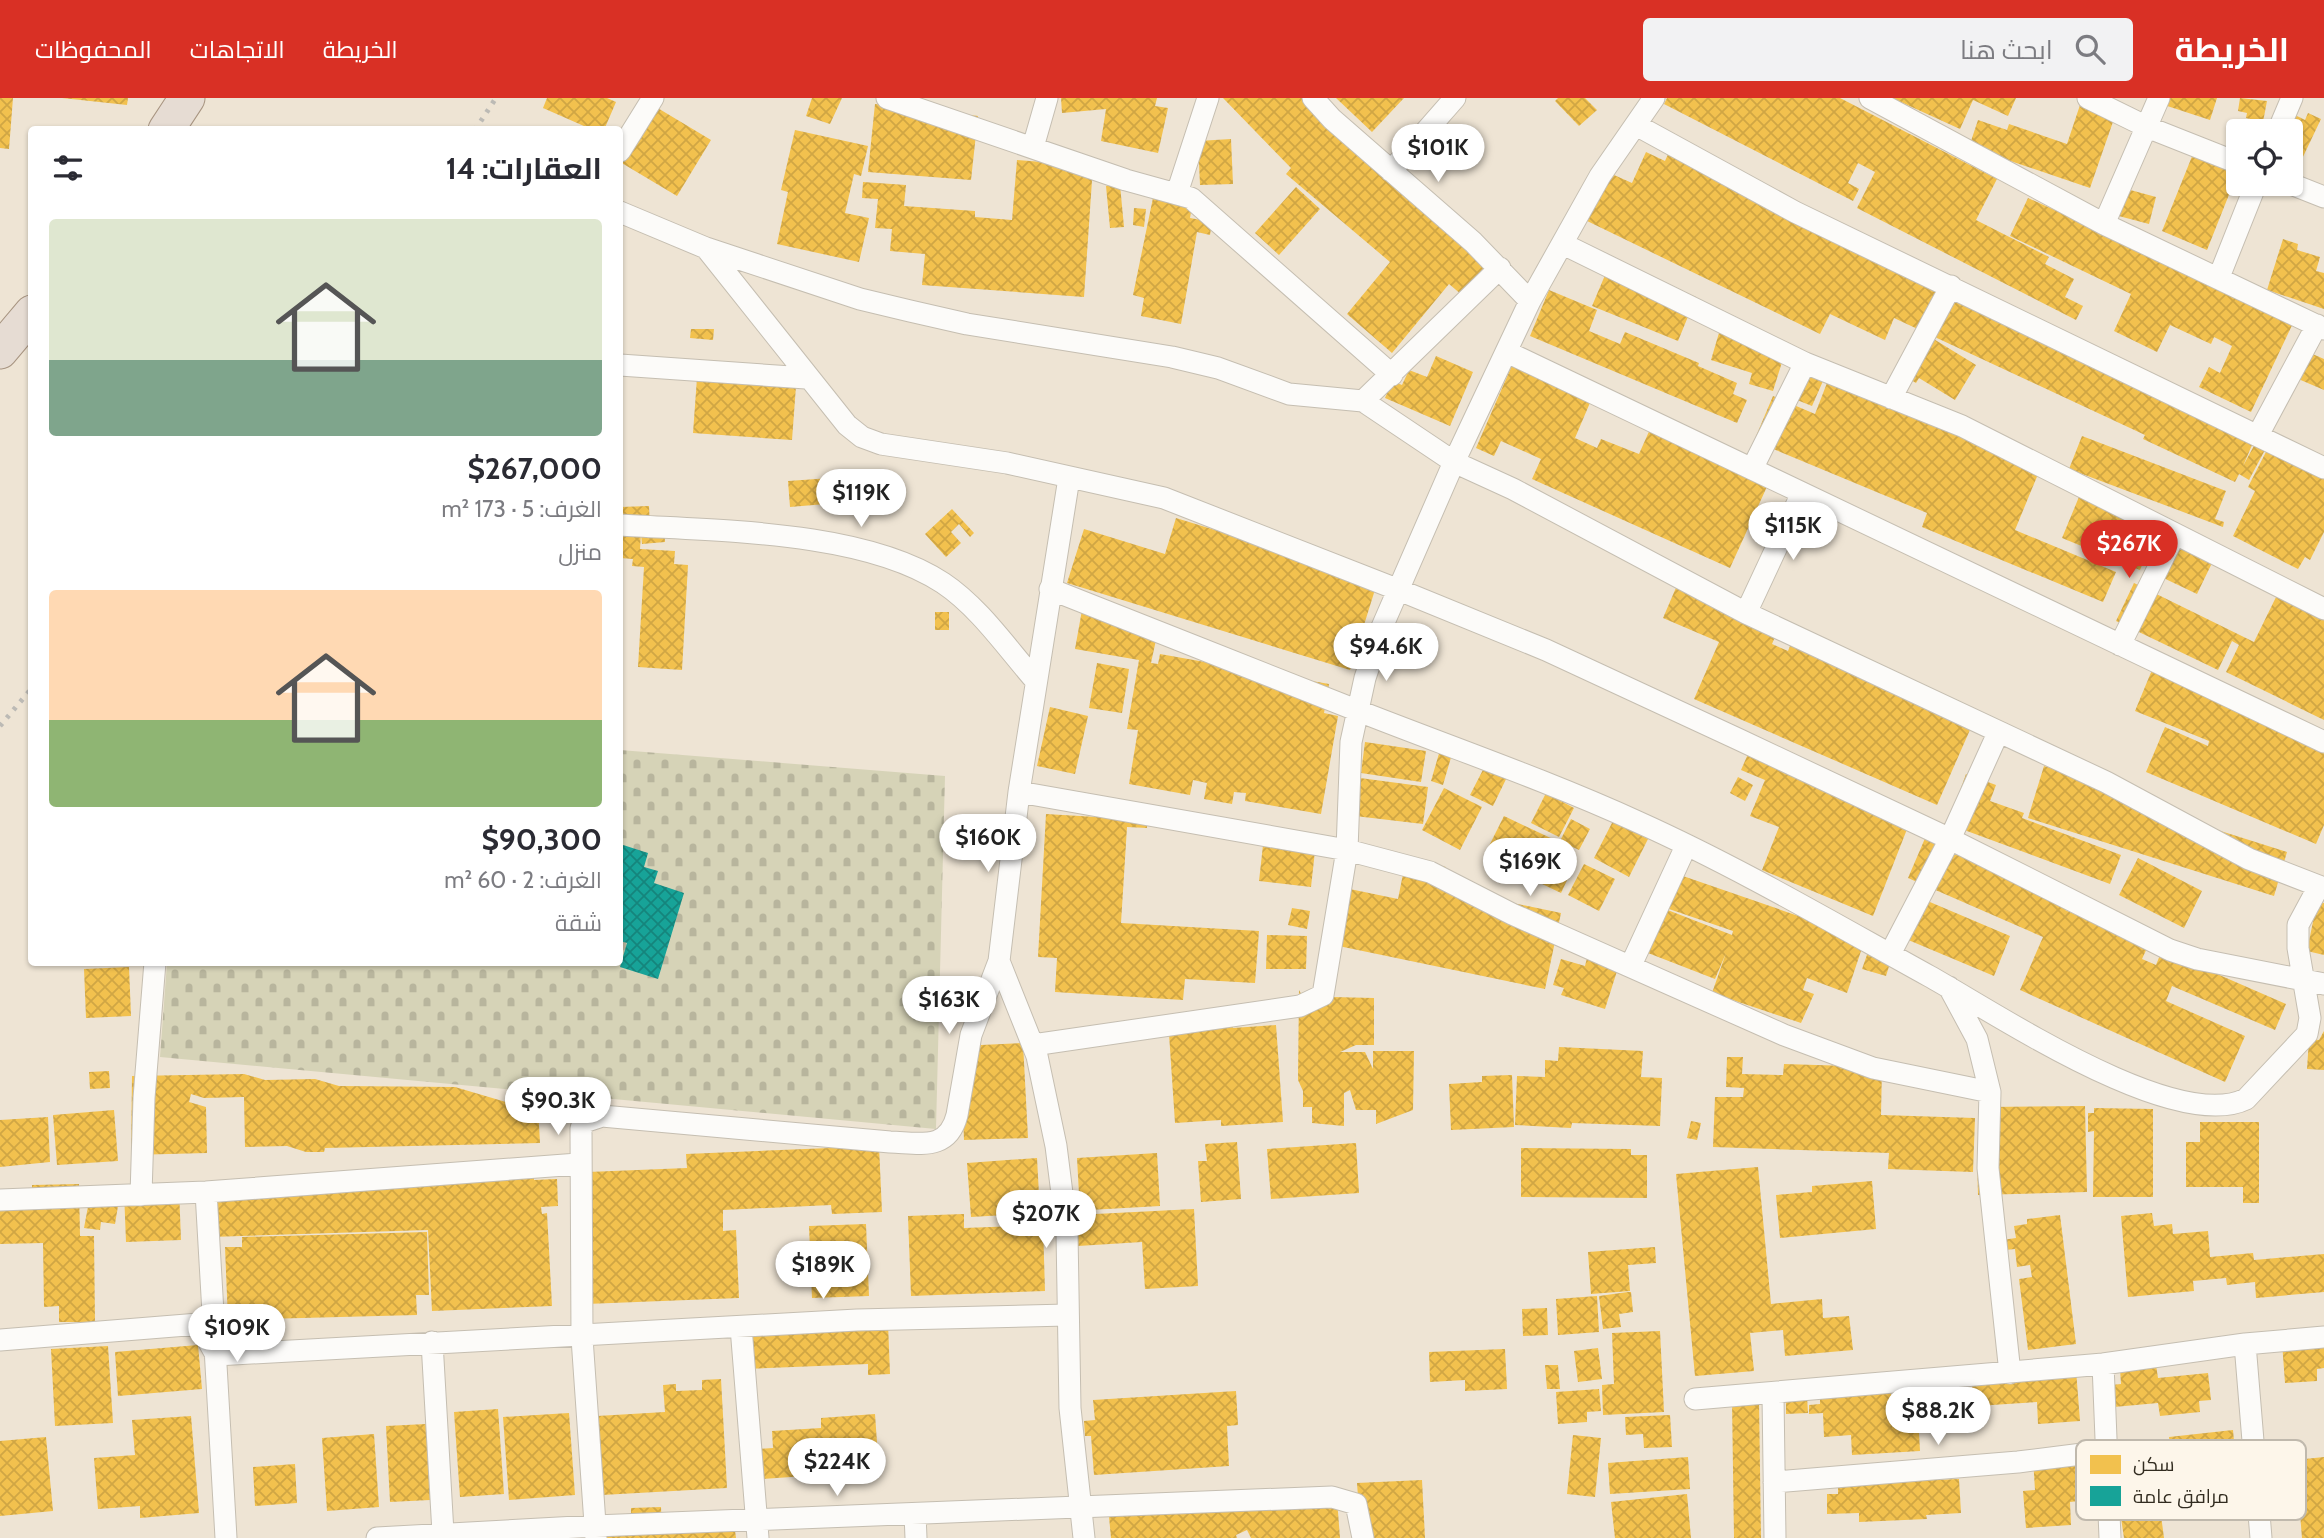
<!DOCTYPE html>
<html lang="ar">
<head>
<meta charset="utf-8">
<style>
  :root { --surface:#fff; --page:#f2f2f3; --text:#2b2b33; --muted:#7c7c81; --accent:#d93025 }
  body { margin:0; font-family:Cabin,Cairo,sans-serif; background:var(--page); color:var(--text); direction:rtl; height:100vh; display:flex; flex-direction:column; font-size:26px; white-space:nowrap }
  * { box-sizing:border-box; margin:0 }
  p { font-size:23px; color:var(--muted) }
  .icon { flex:none; width:38px; height:38px; fill:none; stroke:currentColor; stroke-width:2; stroke-linecap:round; stroke-linejoin:round }
  .map { position:relative; flex:1; overflow:hidden; direction:ltr }
  .drawer { position:absolute; left:28px; top:28px; width:595px; height:840px; display:flex; flex-direction:column; background:var(--surface); border-radius:7px; box-shadow:0 2px 5px #0004; direction:rtl }
  .drawer>* { flex:none }
  .controls { position:absolute; left:2226px; top:21px; display:grid; gap:14px }
  .controls a { display:grid; place-items:center; width:77px; height:77px; border-radius:7px; background:var(--surface); box-shadow:0 2px 5px #0004; font-size:35px }
  .price { position:absolute; translate:-50% -60px; padding:0 16px; border-radius:24px; background:#fff; color:#222; font-size:23px; line-height:46px; filter:drop-shadow(0 2px 4px #0008) }
  .price::after { content:''; position:absolute; left:50%; top:42px; width:21px; height:16px; margin-left:-10px; background:inherit; clip-path:polygon(0 0,100% 0,50% 100%) }
  .price.current { background:var(--accent); color:#fff }
  ul { padding:0; list-style:none }
  li { display:grid; align-content:center; gap:14px; height:371px; padding:0 21px }
  li span { display:grid; place-items:center; height:217px; border-radius:7px; color:#555 }
  li>.icon { margin-inline-start:auto }
  span .icon { width:126px; height:126px; fill:#fffc; stroke-width:1 }
  li b { font-size:30px }
  h2 { display:flex; justify-content:space-between; align-items:center; height:84px; padding:0 21px; font-size:30px }
  header { display:flex; align-items:center; gap:42px; box-sizing:border-box; height:98px; padding:0 35px; background:var(--accent); color:#fff }
  header strong { font-size:33px }
  nav { display:flex; gap:38px; margin-inline-start:auto; font-size:24px }
  .search { width:490px; height:63px; background:var(--page); display:flex; align-items:center; gap:18px; box-sizing:border-box; padding:0 24px; border-radius:7px; color:var(--muted); font-size:26px }
  .map>svg:first-child { display:block }
</style>
</head>
<body>
<header>
<strong>الخريطة</strong>
<div class="search"><svg class="icon" aria-label="search" viewBox="0 0 24 24"><circle cx="10" cy="10" r="6"/><path d="M15 15l6 6"/></svg>ابحث هنا</div>
<nav><a>الخريطة</a><a>الاتجاهات</a><a>المحفوظات</a></nav>
</header>
<div class="map">
<svg width="2324" height="1440" viewBox="0 0 2324 1440">
  <defs>
    <pattern id="cemetery-stones" width="16" height="16" patternUnits="userSpaceOnUse" patternTransform="scale(1.75)"><rect width="16" height="16" fill="#d6d3b7"/><path d="M2 7V4a2 2 0 0 1 4 0v3zM10 15v-3a2 2 0 0 1 4 0v3z" fill="#b8b59d"/></pattern>
    <pattern id="homes-cross-hatch" width="8" height="8" patternUnits="userSpaceOnUse" patternTransform="scale(1.75)"><rect width="8" height="8" fill="#f2c14e"/><path d="M0 0l8 8M0 8l8-8" fill="none" stroke="#d0a644"/></pattern>
    <pattern id="public-cross-hatch" width="8" height="8" patternUnits="userSpaceOnUse" patternTransform="scale(1.75)"><rect width="8" height="8" fill="#17a398"/><path d="M0 0l8 8M0 8l8-8" fill="none" stroke="#15857c"/></pattern>
  </defs>
  <rect width="100%" height="100%" fill="#eee4d4"/>
  <!-- cemetery -->
  <path fill="url(#cemetery-stones)" d="M620 652 945 678 936 1031 160 959 167 865 620 864Z"/>
  <!-- homes -->
  <path fill="url(#homes-cross-hatch)" d="M0 0H13L9 51 0 50Z
    M62 0H128L127 7Z
    M547 0H607L616 4 604 32H593L543 10Z
    M812 0H842L830 26 806 18Z
    M1061 0H1157L1155 8 1168 10 1158 55 1101 43 1106 11 1062 15Z
    M1223 0H1302L1489 163 1462 197 1449 186 1392 255 1347 216 1390 164 1286 76 1291 70Z
    M1336 0H1404L1372 34Z
    M1558 0H1585L1597 12 1579 28 1555 3Z
    M1667 0H1840L1997 81 1976 122 2049 159 2045 166 2074 181 2065 199 2083 208 2076 222 1857 110 1875 74 1858 65 1848 85 1859 91 1853 103 1664 6Z
    M1892 0H2016L2008 18 1973 2 1960 31Z
    M2156 0H2217L2210 22 2155 4Z
    M2240 0 2267 3 2263 24 2246 20 2247 15 2238 13Z
    M651 6 711 42 677 98 620 64Z
    M875 6 978 18 971 82 868 74Z
    M2080 7 2115 18 2090 90 1969 49 1978 22 2007 32 2009 26 2067 46Z
    M2289 14 2305 22 2308 15 2321 21 2301 63 2291 58V33H2280Z
    M795 32 868 48 861 78 854 76 845 115 869 120 859 164 777 146 788 94 781 92Z
    M1231 41 1233 86 1200 87 1198 43Z
    M1646 54 1665 63 1669 54 2255 340 2243 368 2256 344 2266 350 2249 382 2239 376 2235 384 2143 341 2145 337 1894 220 1885 242 1830 216 1820 236 1583 121 1605 73 1632 85Z
    M2193 56 2238 74 2207 152 2162 133Z
    M1017 62 1093 68 1084 199 922 187 925 156 890 153 892 131 875 130 878 101 862 100 863 84 906 87 904 108 975 113V119L1012 122Z
    M1120 87 1124 129 1110 130 1106 88Z
    M1296 89 1320 111 1279 157 1255 135Z
    M2123 90 2156 99 2149 126 2115 117Z
    M1154 95 1193 103 1190 120 1212 124 1210 137 1197 134 1181 226 1141 218 1144 200 1133 197Z
    M2028 100 2295 221 2251 314 2199 289 2209 269 2220 275 2232 248 2214 239 2211 246 2170 227 2157 254 2114 233 2131 196 2010 138Z
    M1134 110 1146 111 1144 129 1133 127Z
    M2283 141 2298 146 2297 152 2320 159 2316 173 2324 175V211L2267 192Z
    M1611 163 1696 199 1678 243 1592 208Z
    M1549 192 1597 212 1589 233 1620 246 1625 234 1699 265 1698 268 1737 285 1733 296 1747 302 1737 325 1530 238Z
    M1721 228 1787 248 1773 293 1749 286 1752 275 1711 262Z
    M691 231H714L713 242 690 240Z
    M1932 240 1976 267 1955 302 1919 280 1916 285 1903 277Z
    M2301 251 2324 261V292L2289 277Z
    M1436 258 1473 274 1450 328 1385 300 1392 283 1402 287 1409 272 1427 279Z
    M1801 263 2043 364 2015 432 2116 474 2103 504 1922 429 1927 415 1754 343 1773 298 1815 316 1827 285 1823 283 1812 308 1787 298Z
    M1513 265 1592 300 1575 340 1597 350 1601 341 1639 356 1651 329 1770 382 1730 470 1532 381 1541 361 1501 343 1494 358 1476 350Z
    M698 266 796 288 792 342 693 335Z
    M2082 338 2226 393 2215 421 2224 424 2223 429 2069 371Z
    M2269 348 2324 376V434L2310 462 2305 459 2298 471 2233 438 2255 393 2248 389Z
    M859 378 861 403 790 409 788 383Z
    M2081 394 2159 427 2140 472 2062 440Z
    M649 408 650 429 664 428 665 444 642 446 641 436 640 451 675 453 674 466 688 467 682 572 638 569 644 469 632 468 633 461 620 460V409Z
    M952 411 974 435 970 439 959 426 951 434 961 445 946 459 925 436Z
    M1176 420 1378 482 1350 572 1067 485 1084 431 1165 456Z
    M2170 445 2212 465 2197 496 2155 476Z
    M1681 478 1782 522 1772 546 1788 553 1796 533 1973 625 1937 707 1694 601 1719 544 1663 520Z
    M2134 485 2254 544 2278 495 2324 518V622L2226 574 2239 547 2232 543 2218 572 2116 523Z
    M1082 512 1156 542 1151 565 1158 566 1160 556 1329 586 1324 615 1338 618 1321 716 1245 703 1246 695 1234 694 1232 706 1204 701 1207 685 1193 682 1190 697 1129 686 1138 632 1127 631 1139 562 1075 551Z
    M935 514H949V532H935Z
    M1097 565 1129 571 1122 615 1089 610Z
    M2152 572 2324 644V727L2316 746 2146 674 2165 629 2208 648 2209 643 2135 613Z
    M1050 609 1088 618 1075 676 1037 668Z
    M1365 644 1426 653 1421 684 1361 675Z
    M1440 652 1452 656 1443 687 1431 683Z
    M1748 656 1911 721 1873 818 1762 772 1779 729 1750 718 1765 682 1741 672Z
    M1487 664 1509 675 1493 708 1470 697Z
    M2044 668 2132 696 2167 716 2287 754 2274 798 2028 720Z
    M1966 676 1996 687 1990 703 2024 715 2022 720 2121 757 2110 786 1948 726Z
    M1738 679 1753 687 1745 703 1730 695Z
    M1360 680 1428 689 1423 726 1355 718Z
    M1444 690 1482 709 1460 752 1422 732Z
    M1546 695 1574 710 1559 739 1531 725Z
    M1046 716 1147 722V730L1127 729 1121 825 1259 833 1255 885 1185 881 1183 902 1055 894 1057 860 1038 859Z
    M1504 718 1557 743 1540 779 1486 754Z
    M1571 721 1590 731 1579 752 1560 743Z
    M1613 723 1648 741 1629 779 1594 760Z
    M1264 738 1316 744 1311 789 1259 783Z
    M1926 738 2069 801 2065 812 2148 848 2142 861 2156 867 2162 852 2286 906 2275 932 2172 888 2166 903 2245 938 2225 984 2020 892 2043 839 1908 780Z
    M1556 751 1577 761 1561 795 1540 785Z
    M2138 760 2202 793 2184 830 2119 797Z
    M1406 761 1446 769 1442 790 1561 815 1545 891 1329 846 1340 789 1398 801Z
    M1584 766 1615 781 1599 813 1568 797Z
    M1680 777 1865 841 1847 895 1807 880 1803 892 1814 896 1801 925 1712 895 1726 855 1715 881 1648 855 1665 811 1732 837 1733 833 1669 811Z
    M1911 796 2010 838 1994 878 1894 836Z
    M2317 804 2324 805V857L2307 853Z
    M1292 810 1310 813 1307 831 1288 827Z
    M1267 837 1307 838 1306 871H1266Z
    M1868 854 1891 862 1886 878 1862 871Z
    M1587 860 1618 870 1605 911 1561 897 1564 890 1553 887 1561 861 1585 868Z
    M129 869 131 918 86 920 84 871Z
    M1299 892 1306 905 1332 899 1374 900V947H1356L1340 954H1365L1373 971V953H1414L1413 1012 1376 1026V1012H1356L1350 992 1344 995V1028L1312 1025V1009H1303V993L1298 982Z
    M1232 917 1233 930 1276 927 1283 1024 1221 1028V1022L1175 1025 1168 921Z
    M2324 933V972L2307 971 2309 941 2319 942Z
    M1023 945 1028 1040 964 1042 960 948Z
    M1559 949 1643 953 1641 979 1662 980 1660 1028 1572 1025 1571 1030 1515 1027 1517 978 1545 979V962L1558 963Z
    M1727 959H1743L1742 976 1783 977 1784 966 1882 969 1881 1017 1975 1020 1973 1074 1888 1071 1889 1055 1713 1049 1715 999H1743L1744 990 1726 989Z
    M109 973 110 990 90 991 89 974Z
    M244 976 265 982 315 981 339 988 455 989 523 1009H538L540 1045 325 1050 324 1054H306L287 1048 245 1049 244 999 204 1000 191 996 189 1004 206 1009 207 1055 131 1057 132 978Z
    M1512 977 1514 1029 1451 1032 1449 986 1482 984V978Z
    M2085 1008 2087 1094 1978 1097 1977 1059 1988 1058 1987 1009Z
    M2094 1010 2153 1011V1099H2093L2094 1033 2088 1034V1015H2094Z
    M114 1012 118 1063 57 1067 53 1017Z
    M48 1019 50 1064 0 1069V1022Z
    M1691 1023 1701 1025 1697 1042 1687 1040Z
    M2200 1024H2259V1105H2243V1089H2186V1044H2200Z
    M1237 1044 1241 1101 1201 1104 1198 1063H1207L1205 1046Z
    M1356 1045 1359 1095 1271 1101 1267 1051Z
    M879 1048 882 1114 832 1116 831 1107 723 1112V1133L736 1132 739 1200 586 1206 588 1074 687 1070 686 1056Z
    M1521 1050 1631 1051V1057H1647V1100L1521 1099Z
    M1157 1055 1160 1108 1072 1113 1071 1097 1079 1096 1077 1060Z
    M1037 1060 1040 1115 971 1119 967 1065Z
    M1758 1069 1771 1206 1822 1201 1823 1220 1849 1218 1853 1252 1785 1258 1783 1232 1750 1235 1754 1273 1695 1278 1676 1076Z
    M534 1075V1082L557 1081 558 1108 541 1109 542 1116 547 1115 552 1208 432 1213 428 1132 211 1139 208 1084Z
    M1872 1083 1876 1131 1780 1140 1776 1097 1812 1094V1088Z
    M79 1086 80 1138H94L95 1224H59V1208L44 1209 43 1145 0 1146V1098L32 1097V1087Z
    M179 1091 181 1142 126 1144 124 1093Z
    M89 1103 118 1108 115 1126 101 1124 100 1132 84 1130Z
    M1194 1111 1198 1188 1145 1191 1142 1144 1078 1148 1076 1117Z
    M2152 1115 2154 1128 2172 1126 2173 1136 2208 1133 2210 1159 2253 1155 2254 1162 2324 1156V1194L2256 1200 2255 1184 2227 1187 2226 1180 2193 1183 2194 1193 2128 1199 2121 1118Z
    M964 1116V1130L1043 1127 1045 1193 911 1198 908 1118Z
    M2060 1117 2076 1246 2028 1252 2019 1181 2032 1179 2030 1167 2017 1169 2015 1151 1996 1153 1995 1143 2016 1140 2014 1128 2027 1126V1121Z
    M866 1126 869 1198 812 1200 809 1128Z
    M427 1134 429 1197H416L417 1217 228 1222 225 1149H242V1139Z
    M1655 1149 1656 1165 1628 1167 1630 1193 1591 1196 1588 1154Z
    M1628 1194H1631L1633 1214 1619 1216 1621 1229 1603 1231 1599 1198Z
    M1597 1198 1599 1234 1558 1237 1556 1201Z
    M1547 1210 1548 1237 1523 1238 1522 1211Z
    M744 1225H888L890 1276 868 1277V1266L745 1271Z
    M1660 1233 1664 1314 1603 1317 1602 1287 1614 1286 1612 1235Z
    M2324 1242V1270L2317 1271V1283L2285 1285 2282 1244Z
    M198 1247 202 1291 118 1298 115 1254Z
    M108 1248 113 1325 55 1328 51 1251Z
    M1598 1250 1602 1281 1578 1284 1574 1253Z
    M1505 1251 1507 1291 1465 1293V1282L1430 1284 1429 1254Z
    M1545 1267H1558L1560 1291H1547Z
    M2156 1267 2158 1280 2208 1275 2211 1302 2199 1303 2200 1314 2160 1318 2158 1305 2114 1309 2111 1287 2121 1286 2120 1271Z
    M2076 1272 2080 1323 2038 1326 2037 1304 1977 1308 1979 1321 1945 1324 1943 1293 1972 1291V1280Z
    M721 1281 727 1390 602 1397 597 1318 665 1314 663 1287 676 1286V1293L702 1292V1282Z
    M1891 1290V1300L1917 1299 1920 1353 1852 1357 1851 1337 1824 1339 1823 1315 1809 1316V1307L1820 1306V1295Z
    M1599 1291 1601 1313 1587 1314V1324L1558 1326 1556 1294Z
    M1236 1293 1238 1327 1227 1328 1229 1368 1094 1377 1091 1338H1085L1084 1323 1095 1322 1093 1302Z
    M1807 1298 1808 1315 1786 1316V1299Z
    M1759 1302 1761 1440H1734L1732 1303Z
    M498 1311 504 1396 460 1399 454 1314Z
    M569 1315 575 1397 509 1402 503 1319Z
    M875 1316 879 1373 746 1382 744 1352 773 1350 772 1333 821 1330V1320Z
    M1670 1317 1672 1349 1644 1350 1643 1336 1626 1337 1625 1319Z
    M191 1318 199 1415 140 1420V1408L98 1411 94 1360 135 1357 132 1322Z
    M426 1326 430 1402 390 1404 386 1328Z
    M2233 1332 2236 1366 2197 1369 2196 1355 2171 1357 2169 1339Z
    M374 1336 379 1409 327 1413 322 1340Z
    M1573 1337 1601 1340 1595 1399 1567 1396Z
    M46 1339 53 1413 0 1418V1343Z
    M2076 1358 2079 1403 2070 1404 2071 1427 2026 1430 2023 1393 2035 1392 2033 1360Z
    M1688 1359 1690 1391 1610 1396 1608 1365Z
    M2324 1359V1440H2302L2298 1391V1411L2279 1412 2278 1389H2297L2295 1362Z
    M295 1366 297 1405 255 1408 253 1369Z
    M2163 1375 2167 1401 2159 1402 2164 1440H2124L2119 1406 2132 1404 2129 1380Z
    M1959 1381 1961 1415 1926 1417 1927 1421 1859 1424V1415L1827 1416V1396H1838V1386Z
    M1422 1382 1425 1440H1361L1357 1385Z
    M1687 1396 1691 1440H1615L1611 1404Z
    M1337 1401 1340 1440H1251L1247 1432 1236 1437 1237 1440H1111L1108 1408Z
    M661 1409 662 1435 734 1425 736 1440H596L631 1417V1410Z"/>
  <!-- public -->
  <path fill="url(#public-cross-hatch)" d="M620 746 648 755 644 769 658 773 654 785 684 795 658 881 620 869 627 845 620 843Z"/>
  <g fill="none" stroke-linecap="round" stroke-linejoin="round">
    <defs>
      <path id="minor" d="M887 0 1126 82 1191 100 1392 277
        M1313 0 1332 21 1473 144 1530 203
        M1870 0 2104 126
        M2088 0 2147 29 2238 65
        M2159 0 2104 126 2324 231
        M1636 27 1795 114 2324 370
        M2278 33 2292 0
        M1033 49 1047 0
        M620 53 653 0
        M1391 73 1455 0
        M2291 86 2324 99
        M1177 95 1208 0
        M620 114 706 150 847 327 862 339 881 346 1007 365 1164 400 1399 492 1546 552 1740 642 1950 741 2170 852 2197 861 2324 886
        M1563 146 1805 265 1962 328 2324 511
        M706 150 860 201 910 213 967 226 1172 259 1218 270 1289 296 1363 303 1454 364 1513 391 1746 515 2106 684 2249 761 2324 790
        M2219 179 2256 86
        M1507 254 2324 644
        M620 267 806 280
        M1891 300 1951 188
        M1363 303 1500 170
        M2258 337 2317 227
        M1752 371 1805 265
        M1069 380 1019 694 1347 752 1430 774 1512 816 1784 937 1873 970 1990 994 1988 1070 2010 1275
        M620 427C715 433 863 432 943 485 979 509 1007 550 1035 582
        M1050 491C1152 531 1254 572 1356 612 1450 649 1546 682 1638 724 1738 769 1833 825 1929 878 1994 914 2175 1036 2246 1001L2307 936 2310 920 2298 850V827L2319 788
        M1746 515 1802 395
        M2120 547 2175 436
        M1890 856 1950 741 1998 635
        M999 863 1037 958 1056 1048 1067 1135 1070 1310 1084 1440
        M1631 867 1686 748
        M1949 889 1977 941 1990 994
        M1033 947 1300 908 1323 897 1347 752 1351 644 1365 580 1382 529 1454 364 1530 203 1600 78 1654 0
        M206 1094 226 1440
        M141 1097 144 1000 155 864
        M0 1102 206 1094 578 1066
        M741 1229 758 1440
        M0 1242 199 1226 216 1257 857 1222 1067 1217
        M432 1244 443 1435
        M2245 1246 2261 1440
        M2103 1266 2110 1440
        M1773 1297 1775 1440
        M1695 1301 2103 1266 2245 1246 2324 1239
        M1774 1384 2018 1364 2106 1353
        M915 1416 916 1440
        M377 1440 595 1428 1332 1399 1356 1406 1363 1440
        M596 1440 582 1240 581 1030 587 1023 602 1018 890 1044C921 1045 948 1053 957 1017L971 937 999 863 1019 694"/>
      <path id="primary" d="M166 32 187 0
        M0 253 32 215"/>
    </defs>
    <!-- minor casing -->
    <use href="#minor" stroke="#c5beb1" stroke-width="23"/>
    <!-- primary casing -->
    <use href="#primary" stroke="#a79480" stroke-width="37"/>
    <!-- minor -->
    <use href="#minor" stroke="#fcfbf9" stroke-width="21"/>
    <!-- primary -->
    <use href="#primary" stroke="#e6dcd3" stroke-width="35"/>
    <!-- rail -->
    <path stroke="#bcbab5" stroke-width="5" stroke-dasharray="3.5 7" stroke-linecap="butt" d="M475 32 496 0
      M0 628 32 590"/>
  </g>
  <!-- legend -->
  <rect x="2076" y="1342" width="230" height="80" rx="10" fill="#fdf6ea" stroke="#c0b9ad" stroke-width="2"/>
  <rect x="2090" y="1357" width="31" height="19" fill="#f2c14e"/>
  <rect x="2090" y="1388" width="31" height="20" fill="#17a398"/>
  <g font-size="19" fill="#322c20">
    <text x="2133" y="1373">سكن</text>
    <text x="2133" y="1405">مرافق عامة</text>
  </g>
</svg>
<div class="controls">
<a><svg class="icon" aria-label="locate" viewBox="0 0 24 24"><circle cx="12" cy="12" r="6"/><path d="M12 2v4M12 18v4M2 12h4M18 12h4"/></svg></a>
</div>
<b class="price" style="left:1438px;top:86px">$101K</b>
<b class="price" style="left:861px;top:431px">$119K</b>
<b class="price" style="left:1793px;top:464px">$115K</b>
<b class="price current" style="left:2129px;top:482px">$267K</b>
<b class="price" style="left:1386px;top:585px">$94.6K</b>
<b class="price" style="left:988px;top:776px">$160K</b>
<b class="price" style="left:1530px;top:800px">$169K</b>
<b class="price" style="left:949px;top:938px">$163K</b>
<b class="price" style="left:558px;top:1039px">$90.3K</b>
<b class="price" style="left:1046px;top:1152px">$207K</b>
<b class="price" style="left:823px;top:1203px">$189K</b>
<b class="price" style="left:237px;top:1266px">$109K</b>
<b class="price" style="left:1938px;top:1349px">$88.2K</b>
<b class="price" style="left:837px;top:1400px">$224K</b>
<section class="drawer">
<h2>العقارات: 14<svg class="icon" aria-label="filters" viewBox="0 0 24 24"><path d="M4 7h16M4 17h16"/><circle cx="9" cy="7" r="2"/><circle cx="15" cy="17" r="2"/></svg></h2>
<ul>
<li><span style="background:linear-gradient(#dfe7d0 65%,#7fa58c 0)"><svg class="icon" aria-label="home" viewBox="0 0 24 24"><path d="M3 11l9-7 9 7M6 9v11h12V9"/></svg></span><div><b>$267,000</b><p>الغرف: 5 · 173 m²</p><p>منزل</p></div></li>
<li><span style="background:linear-gradient(#ffd9b3 60%,#8fb573 0)"><svg class="icon" aria-label="home" viewBox="0 0 24 24"><path d="M3 11l9-7 9 7M6 9v11h12V9"/></svg></span><div><b>$90,300</b><p>الغرف: 2 · 60 m²</p><p>شقة</p></div></li>
</ul>
</section>
</div>
</body>
</html>
